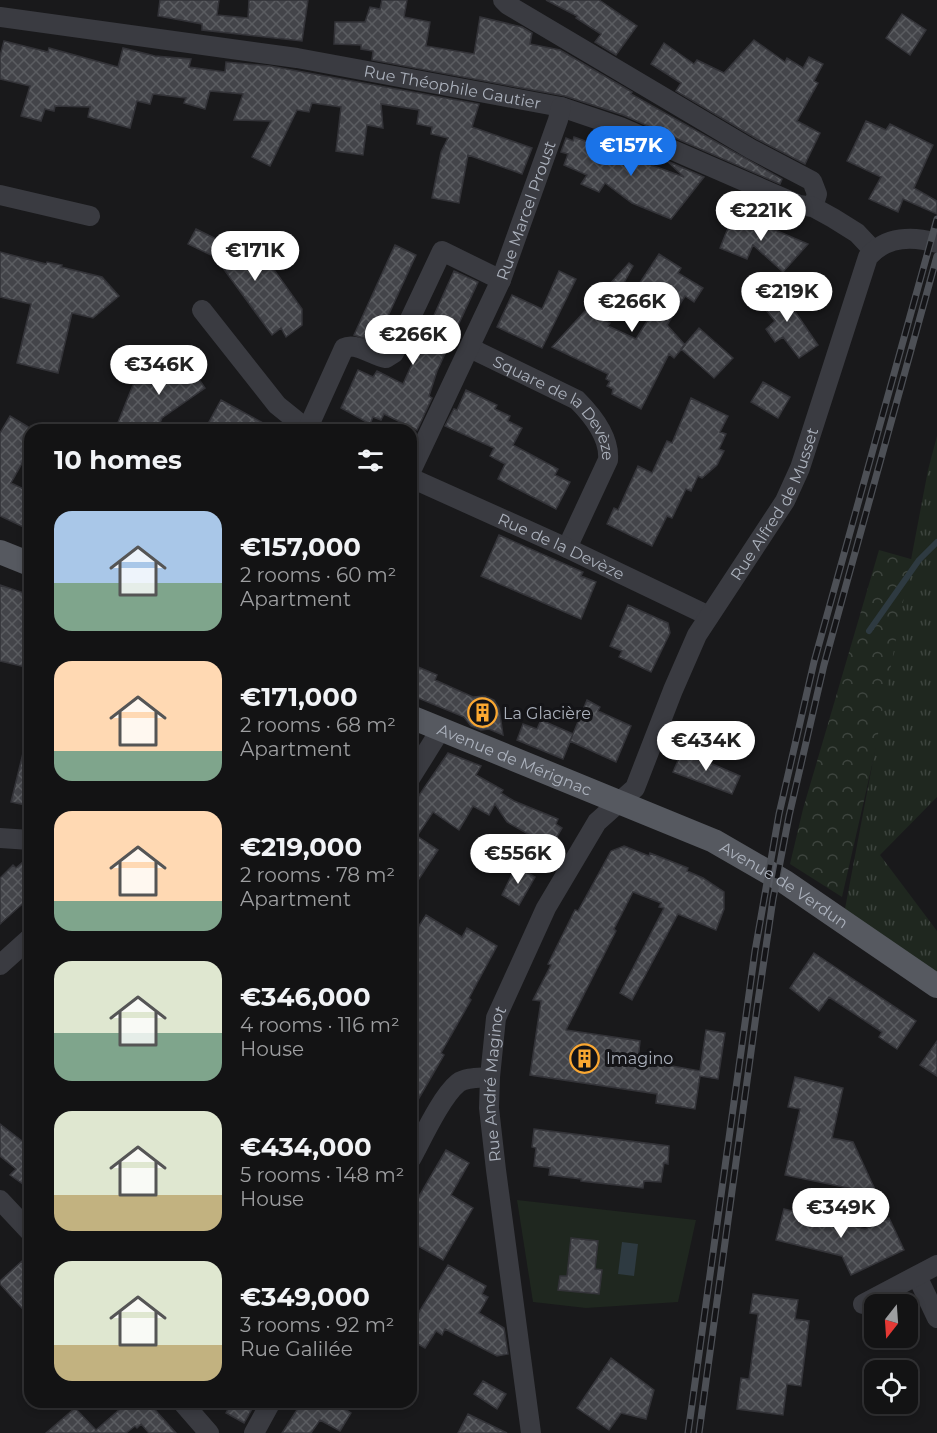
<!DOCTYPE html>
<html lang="en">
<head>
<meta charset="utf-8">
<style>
  :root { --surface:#131314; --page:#202022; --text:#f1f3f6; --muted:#9d9ea0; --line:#323234; --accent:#1a73e8 }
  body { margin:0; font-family:Montserrat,sans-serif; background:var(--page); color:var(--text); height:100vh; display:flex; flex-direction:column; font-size:22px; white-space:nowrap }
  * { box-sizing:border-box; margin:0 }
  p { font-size:20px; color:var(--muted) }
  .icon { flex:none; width:33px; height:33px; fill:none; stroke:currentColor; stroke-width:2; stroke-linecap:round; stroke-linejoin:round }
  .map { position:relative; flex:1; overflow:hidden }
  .panel { position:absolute; left:24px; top:424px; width:393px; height:984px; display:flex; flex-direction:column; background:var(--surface); border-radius:18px; box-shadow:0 3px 9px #0003,0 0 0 2px var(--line) }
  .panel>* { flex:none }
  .needle { width:39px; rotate:197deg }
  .controls { position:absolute; left:864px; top:1294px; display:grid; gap:12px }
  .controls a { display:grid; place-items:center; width:54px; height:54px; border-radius:12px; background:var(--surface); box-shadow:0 3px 9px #0003,0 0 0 2px var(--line); font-size:30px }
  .price { position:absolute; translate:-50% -51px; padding:0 14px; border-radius:21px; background:#fff; color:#222; font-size:20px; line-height:39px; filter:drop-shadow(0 2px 3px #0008) }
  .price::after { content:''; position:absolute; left:50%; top:36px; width:18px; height:14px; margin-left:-9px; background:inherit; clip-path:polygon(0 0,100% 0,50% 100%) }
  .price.on { background:var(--accent); color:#fff }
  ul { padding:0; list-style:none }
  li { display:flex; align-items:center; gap:18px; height:150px; padding:0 30px }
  li span { display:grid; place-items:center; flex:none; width:168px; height:120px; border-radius:18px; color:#555 }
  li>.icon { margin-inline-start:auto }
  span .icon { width:72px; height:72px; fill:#fffc; stroke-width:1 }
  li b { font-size:26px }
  h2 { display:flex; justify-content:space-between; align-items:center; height:72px; padding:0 30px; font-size:26px }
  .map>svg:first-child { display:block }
</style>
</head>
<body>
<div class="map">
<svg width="937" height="1433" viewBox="0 0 937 1433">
  <defs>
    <pattern id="forest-crowns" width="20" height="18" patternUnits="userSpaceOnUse" patternTransform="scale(1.5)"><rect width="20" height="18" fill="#1f271f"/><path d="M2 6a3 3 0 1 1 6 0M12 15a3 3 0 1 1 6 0" fill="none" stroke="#3d443e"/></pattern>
    <pattern id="park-tufts" width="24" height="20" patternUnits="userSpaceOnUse" patternTransform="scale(1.5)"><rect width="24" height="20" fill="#1f271f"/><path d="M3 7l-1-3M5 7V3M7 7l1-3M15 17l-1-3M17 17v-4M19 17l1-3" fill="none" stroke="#3d443e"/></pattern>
    <pattern id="building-cross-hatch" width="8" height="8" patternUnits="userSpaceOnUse" patternTransform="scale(1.5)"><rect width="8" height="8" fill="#434449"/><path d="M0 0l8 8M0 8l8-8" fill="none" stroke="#5b5d61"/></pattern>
  </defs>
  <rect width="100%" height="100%" fill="#19191b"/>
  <!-- green -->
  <path fill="#1f271f" d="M517 1200 696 1220 678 1302 586 1308 533 1302Z"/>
  <!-- forest -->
  <path fill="url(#forest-crowns)" d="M879 550 932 565 906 616 842 897 790 864 803 809Z"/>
  <!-- park -->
  <path fill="url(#park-tufts)" d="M937 436V797L880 855 937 931V977L844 914 928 470Z"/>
  <!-- water -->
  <path fill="#2e3a41" d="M622 1242 638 1244 634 1276 618 1274Z"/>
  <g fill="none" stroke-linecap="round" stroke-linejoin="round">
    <!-- stream -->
    <path stroke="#2e3a41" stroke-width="6" d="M869 631 919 560 937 542"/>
  </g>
  <!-- building -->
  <path fill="url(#building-cross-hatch)" stroke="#333338" stroke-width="1.5" d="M160 0H219L217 15 248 18 249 0H308L302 41 202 30V24L158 16Z
    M382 0H407L404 17 430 22 426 46 474 54 480 17 522 27 532 33 530 44 560 50 632 92 631 94 782 179 780 184 623 115 565 96 372 60 373 51 361 49V45L334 44 335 22H365L370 7 380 9Z
    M546 0H599L637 26 616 55 595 42 601 34 576 18 577 16Z
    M902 14 926 30 910 55 886 38Z
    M754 40 785 62 787 58 803 68 809 57 823 64 814 81 818 83 797 121 820 133 805 164 757 139 676 91 681 83 651 64 664 43 694 64 697 60 724 73Z
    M4 41 48 52 49 48 118 67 123 48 155 56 191 59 189 67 225 72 226 62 270 66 479 104 472 127 532 148 522 174 468 155 459 203 432 198 441 152 448 138 431 134 432 127 417 124 419 110 381 104 383 128 367 125 363 155 336 151 341 107 312 103 309 112 297 110 270 166 252 157 271 121 234 120 243 94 210 91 205 109 184 103 186 98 153 94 150 104 137 101 130 128 88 117 90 107 55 106 54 111 45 109 41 121 21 116 30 86 0 79V56Z
    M866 121 886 130 890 124 933 145 914 188 937 201V214L903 199 898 212 869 199 881 177 847 161Z
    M574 137 684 177 667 161 704 177 671 219 632 203 605 183 599 192 581 184 587 175 564 165 568 154 561 152 566 138 573 141Z
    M734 213 775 230 808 244 783 272 753 245 747 259 720 248Z
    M196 229 230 246 235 235 270 264 302 309V325L286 337 281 328 272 335 215 257 188 244Z
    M395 245 416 255 376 342 354 335Z
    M0 252 46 264 47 262 62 265 61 267 102 277 119 296 93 318 72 313 58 373 17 363 31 304 0 297Z
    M659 254 681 268 678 273 703 288 694 302 685 296 667 325 685 345 674 358 669 354 641 409 612 394 613 389 607 386 610 381 606 379 608 374 552 347 629 263 633 266 604 320 610 323 608 326 636 339 659 302 637 287Z
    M454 271 478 282 437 371 429 396 432 398 417 430 384 414 381 420 373 417 370 424 341 408 358 370 373 377 377 371 403 384Z
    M559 271 576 279 542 348 497 327 512 295 542 309Z
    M776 284 818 345 799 358 783 337 775 342 766 329 775 321 761 304 765 299 763 297Z
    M699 328 733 358 714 378 681 349Z
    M183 356 205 388 162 418 157 430H115L133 385 152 372 154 375Z
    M763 382 790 397 778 418 751 402Z
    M466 390 497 405 495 409 510 416 508 421 522 428 513 445 558 469 555 475 570 482 556 509 498 479 505 464 490 456 494 448 445 426 454 409 457 410Z
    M691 398 728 416 720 432 726 434 719 449 724 451 717 465 702 478 698 476 691 491 686 489 672 518 667 516 652 546 607 524 614 508 618 510 638 466 652 473 667 441 672 443Z
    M221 400 276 430H225L209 422Z
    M10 416 30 428V449L11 483 30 492V530L0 516V433Z
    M499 535 583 572 581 576 596 582 581 619 481 576Z
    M0 585 30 595V668L0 661Z
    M628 605 668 623 670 633 651 672 619 657 622 651 610 646Z
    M411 664 437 675 435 680 473 697 485 696 494 700 499 708 503 735 489 729 481 730 471 726 464 717 411 695Z
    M587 700 600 707 598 711 631 726 616 762 570 741Z
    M541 720 573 734 563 759 517 740 523 724 537 729Z
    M24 749H30V806L11 802Z
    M683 749 711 759 710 763 740 776 732 794 673 772Z
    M448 753 481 766 476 775 503 790 501 793 514 801 558 819 556 824 562 828 551 847 507 822 495 804 489 815 473 806 459 830 433 812 417 836 438 850 411 891V807Z
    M624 846 649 856 650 853 688 868 687 871 703 878 724 892V909L716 930 678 914 632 1000 620 993 664 908 659 907 661 903 633 892 614 929 616 931 566 1030 640 1041 638 1060 700 1071 706 1030 725 1033 718 1079 700 1076 695 1109 656 1103 657 1094 530 1075 541 1001 533 1000 551 965 548 964 575 910 578 911 611 851Z
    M30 856V897L0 924V878L13 865 16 868Z
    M516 866 535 877 519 905 502 895Z
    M426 915 462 937 467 928 497 946 469 998 471 1000 441 1053 444 1055 411 1112V938Z
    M814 953 916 1021 897 1049 879 1037 882 1032 829 997 819 1011 790 988Z
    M937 1041V1076L920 1065Z
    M795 1077 843 1088 832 1138 853 1142 877 1194 785 1175 800 1109 788 1107Z
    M0 1124 30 1147V1189L10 1175 16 1169 0 1156Z
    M534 1129 669 1146 668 1164 664 1163 661 1182 644 1181 643 1188 581 1181V1179L549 1175 550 1168 534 1166 536 1148 532 1147Z
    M446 1150 469 1163 451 1195 473 1208 443 1260 411 1242V1210Z
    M784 1209 865 1229 889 1218 904 1250 851 1275 842 1256 776 1240Z
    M571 1238 598 1241 595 1269 602 1270 599 1294 558 1290 560 1276H567Z
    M22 1261 30 1270V1317L0 1284V1281Z
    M448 1265 486 1286 482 1294 488 1297 479 1313 504 1328 508 1354 497 1356 445 1329 442 1335 436 1331 425 1348 411 1340V1325Z
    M753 1294 798 1300 795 1319 809 1321 801 1386 787 1384 783 1415 737 1409 741 1378 749 1379 758 1314 750 1313Z
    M611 1358 654 1390 646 1419 621 1413 609 1430 577 1408Z
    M483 1381 506 1394 497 1409 474 1394Z
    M128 1402H148L176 1433H149L141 1424 137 1428 135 1426 126 1433H46L75 1408 96 1430Z
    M232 1402H256L244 1423 226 1413Z
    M302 1402H334L351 1413 340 1431 320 1420 311 1433H282Z
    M468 1414 507 1433H458Z"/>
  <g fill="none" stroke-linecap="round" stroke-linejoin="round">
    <!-- minor -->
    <g stroke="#3a3b41" stroke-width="20">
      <path d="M503 0 508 5 751 149 812 181 817 194 813 207"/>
      <path id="s1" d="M0 17 297 58 561 107 620 127 799 205 813 207 833 218 857 233 874 251"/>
      <path d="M0 195 90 216"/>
      <path d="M202 310 277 405 308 430"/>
      <path id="s2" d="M470 348 577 400C592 415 610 438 608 460L567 548"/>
      <path d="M307 430 344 348C356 342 373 356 386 358L394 353 442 251 501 280"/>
      <path id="s3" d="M411 471 501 280 558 120 561 107"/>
      <path id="s4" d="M411 478 567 548 709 616"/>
      <path d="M411 777 441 729"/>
      <path d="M0 838 30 840"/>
      <path d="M0 965 30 938"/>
      <path d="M411 1159C422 1139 441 1097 458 1083 466 1077 480 1078 490 1077"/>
      <path d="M0 1200 30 1232"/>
      <path d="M917 1276 937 1318"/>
      <path d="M863 1304 937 1265"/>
      <path d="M182 1402 209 1433"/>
      <path d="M254 1433 271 1402"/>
      <path id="s5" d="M531 1433 496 1170 489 1108 490 1077 496 1018 546 908 597 822 635 788 673 690 697 635 785 501 800 468 868 257C886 236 913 236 937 243"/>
    </g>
    <!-- major -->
    <g stroke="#565960" stroke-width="24">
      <path d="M0 552 30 564"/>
      <path id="s6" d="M411 717 714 841 785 882 937 986"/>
    </g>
    <defs>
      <path id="rail" d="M688 1433 755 951 779 814 814 662 937 219
        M699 1433 757 1008 773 899 789 816 824 665 937 256"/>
    </defs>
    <!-- rail casing -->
    <use href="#rail" stroke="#4d5056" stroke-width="7"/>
    <!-- rail -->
    <use href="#rail" stroke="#141417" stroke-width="4.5" stroke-dasharray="14" stroke-linecap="butt"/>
  </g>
  <!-- icons -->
  <defs>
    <symbol id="building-ring" viewBox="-11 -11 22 22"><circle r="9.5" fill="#141417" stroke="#fba831" stroke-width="1.5"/><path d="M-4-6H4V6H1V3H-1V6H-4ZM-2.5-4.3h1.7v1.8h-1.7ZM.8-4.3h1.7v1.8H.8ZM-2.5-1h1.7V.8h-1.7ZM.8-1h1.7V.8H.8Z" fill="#fba831"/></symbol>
  </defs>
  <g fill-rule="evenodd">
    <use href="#building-ring" x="466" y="696" width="33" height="33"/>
    <use href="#building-ring" x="568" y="1042" width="33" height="33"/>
  </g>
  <g text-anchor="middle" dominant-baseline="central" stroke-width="6" stroke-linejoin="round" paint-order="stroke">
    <!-- street labels -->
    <g font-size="16" fill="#abb1bc" stroke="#141417">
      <text stroke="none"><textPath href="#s1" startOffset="458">Rue Théophile Gautier</textPath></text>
      <text stroke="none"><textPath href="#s3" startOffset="285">Rue Marcel Proust</textPath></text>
      <text stroke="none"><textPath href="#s2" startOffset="108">Square de la Devèze</textPath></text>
      <text stroke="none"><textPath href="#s5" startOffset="1008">Rue Alfred de Musset</textPath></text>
      <text stroke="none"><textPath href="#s4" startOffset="165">Rue de la Devèze</textPath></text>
      <text stroke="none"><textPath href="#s6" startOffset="112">Avenue de Mérignac</textPath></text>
      <text stroke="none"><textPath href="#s6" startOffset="410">Avenue de Verdun</textPath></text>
      <text stroke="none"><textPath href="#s5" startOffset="352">Rue André Maginot</textPath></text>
    </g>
    <!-- poi labels -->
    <g font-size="16" fill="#abb1bc" stroke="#141417" text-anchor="start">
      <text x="503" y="713">La Glacière</text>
      <text x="606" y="1058">Imagino</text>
    </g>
  </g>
</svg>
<div class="controls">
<a><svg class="needle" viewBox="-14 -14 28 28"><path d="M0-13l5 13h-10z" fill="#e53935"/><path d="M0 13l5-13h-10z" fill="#9d9ea0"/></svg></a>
<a><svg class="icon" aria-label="locate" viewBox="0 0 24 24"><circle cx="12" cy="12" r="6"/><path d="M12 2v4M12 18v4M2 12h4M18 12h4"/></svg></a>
</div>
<b class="price on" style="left:631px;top:177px">€157K</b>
<b class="price" style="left:761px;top:242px">€221K</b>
<b class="price" style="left:255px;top:282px">€171K</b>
<b class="price" style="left:787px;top:323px">€219K</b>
<b class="price" style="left:632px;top:333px">€266K</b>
<b class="price" style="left:413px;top:366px">€266K</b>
<b class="price" style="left:159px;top:396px">€346K</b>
<b class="price" style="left:706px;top:772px">€434K</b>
<b class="price" style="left:518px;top:885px">€556K</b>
<b class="price" style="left:841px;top:1239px">€349K</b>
<section class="panel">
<h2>10 homes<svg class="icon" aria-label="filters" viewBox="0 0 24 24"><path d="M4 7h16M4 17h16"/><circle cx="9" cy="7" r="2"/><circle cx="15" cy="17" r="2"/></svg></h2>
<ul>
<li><span style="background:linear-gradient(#a9c7e8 60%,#7fa58c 0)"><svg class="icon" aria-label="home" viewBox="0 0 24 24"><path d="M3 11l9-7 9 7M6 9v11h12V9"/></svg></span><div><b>€157,000</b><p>2 rooms · 60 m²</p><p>Apartment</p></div></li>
<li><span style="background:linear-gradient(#ffd9b3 75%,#7fa58c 0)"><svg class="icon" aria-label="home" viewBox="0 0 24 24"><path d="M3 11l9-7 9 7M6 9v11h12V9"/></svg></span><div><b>€171,000</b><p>2 rooms · 68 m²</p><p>Apartment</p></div></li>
<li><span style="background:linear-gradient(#ffd9b3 75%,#7fa58c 0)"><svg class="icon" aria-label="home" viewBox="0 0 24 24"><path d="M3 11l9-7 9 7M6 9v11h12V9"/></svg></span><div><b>€219,000</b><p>2 rooms · 78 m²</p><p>Apartment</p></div></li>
<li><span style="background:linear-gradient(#dfe7d0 60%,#7fa58c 0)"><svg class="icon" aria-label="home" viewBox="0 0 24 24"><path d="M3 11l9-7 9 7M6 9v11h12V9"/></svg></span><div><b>€346,000</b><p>4 rooms · 116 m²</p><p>House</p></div></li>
<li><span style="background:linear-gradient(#dfe7d0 70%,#c2b280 0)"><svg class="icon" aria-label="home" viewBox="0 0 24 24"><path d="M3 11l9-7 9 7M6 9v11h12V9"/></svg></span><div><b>€434,000</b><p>5 rooms · 148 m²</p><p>House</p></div></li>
<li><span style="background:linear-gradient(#dfe7d0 70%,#c2b280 0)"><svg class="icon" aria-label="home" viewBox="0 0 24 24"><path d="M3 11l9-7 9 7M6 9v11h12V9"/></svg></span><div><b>€349,000</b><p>3 rooms · 92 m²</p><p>Rue Galilée</p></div></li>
</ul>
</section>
</div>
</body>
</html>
